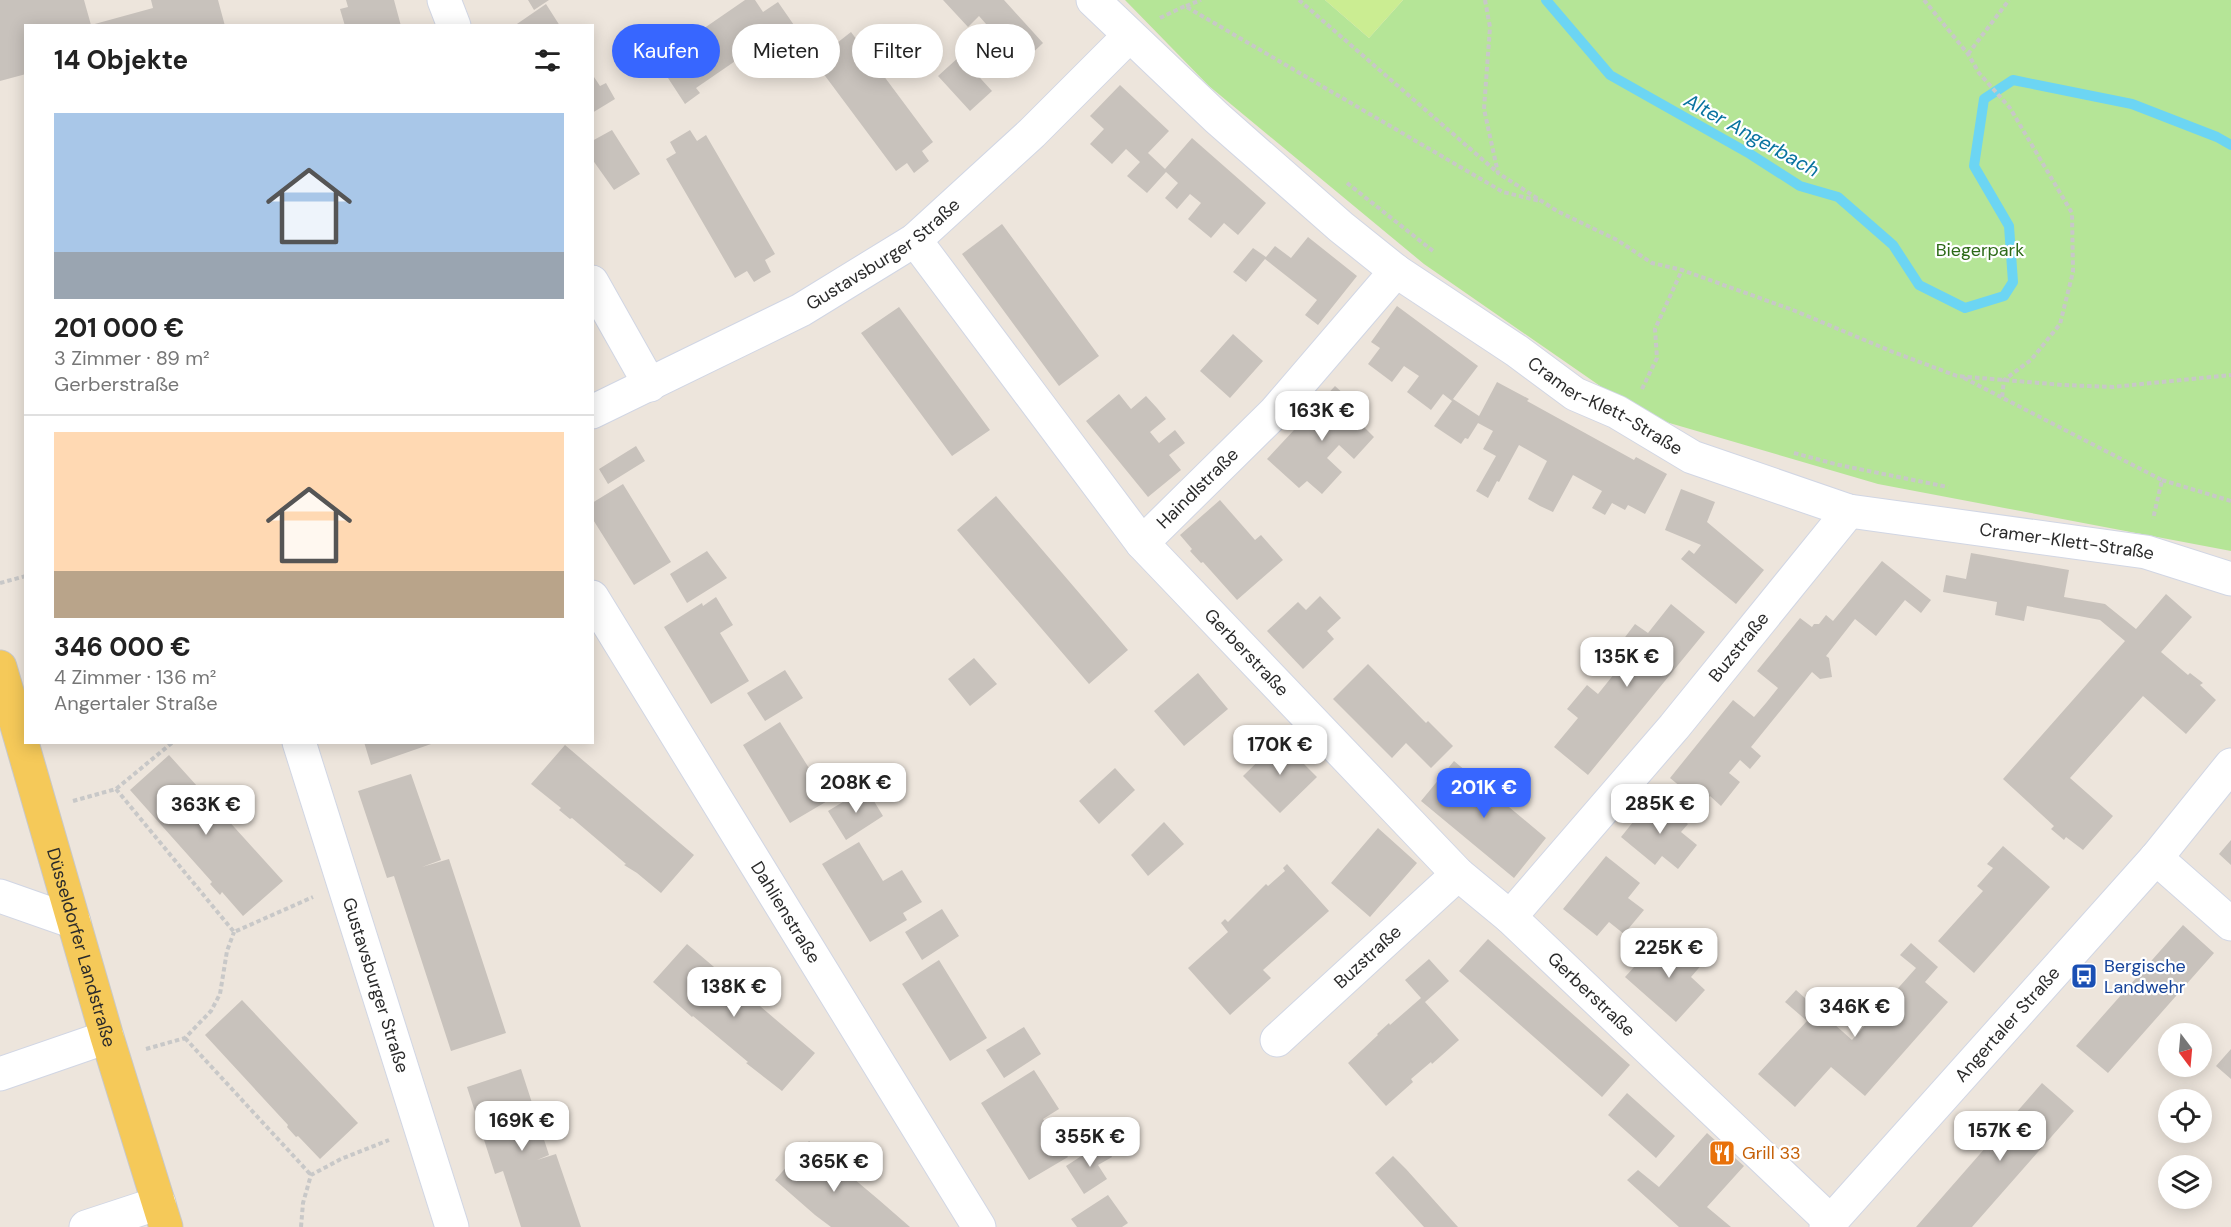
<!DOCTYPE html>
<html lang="de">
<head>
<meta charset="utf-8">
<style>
  :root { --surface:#fff; --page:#f2f2f2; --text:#222; --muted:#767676; --line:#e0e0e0; --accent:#3766ff }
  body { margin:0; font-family:"DM Sans",sans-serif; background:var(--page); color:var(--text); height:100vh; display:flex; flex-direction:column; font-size:22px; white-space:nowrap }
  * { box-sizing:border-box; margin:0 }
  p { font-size:20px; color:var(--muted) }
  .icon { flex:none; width:33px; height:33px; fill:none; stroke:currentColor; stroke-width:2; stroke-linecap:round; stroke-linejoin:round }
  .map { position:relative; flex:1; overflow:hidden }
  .panel { position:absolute; left:24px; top:24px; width:570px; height:720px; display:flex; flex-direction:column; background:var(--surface); border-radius:0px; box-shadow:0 3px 15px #0003 }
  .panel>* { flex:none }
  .top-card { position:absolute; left:612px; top:24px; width:570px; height:54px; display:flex; gap:12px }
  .needle { width:39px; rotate:164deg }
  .controls { position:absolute; left:2158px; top:1023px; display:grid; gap:12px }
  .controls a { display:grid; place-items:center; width:54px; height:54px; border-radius:50%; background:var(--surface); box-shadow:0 3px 15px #0003; font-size:30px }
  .price { position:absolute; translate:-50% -51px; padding:0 14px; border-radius:12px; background:#fff; color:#222; font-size:20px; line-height:39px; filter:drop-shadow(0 2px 3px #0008) }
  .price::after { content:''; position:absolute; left:50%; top:36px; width:18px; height:14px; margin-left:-9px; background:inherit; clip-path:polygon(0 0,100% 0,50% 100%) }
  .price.on { background:var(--accent); color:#fff }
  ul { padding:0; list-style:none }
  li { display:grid; align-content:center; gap:12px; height:318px; padding:0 30px }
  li+li { border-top:2px solid var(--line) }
  li span { display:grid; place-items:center; height:186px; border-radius:0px; color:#555 }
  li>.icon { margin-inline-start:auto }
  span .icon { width:108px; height:108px; fill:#fffc; stroke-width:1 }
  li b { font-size:26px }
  h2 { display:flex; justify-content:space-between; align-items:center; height:72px; padding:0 30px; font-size:26px }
  .pill { padding:0 21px; border-radius:27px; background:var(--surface); box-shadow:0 3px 15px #0003; font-size:21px; line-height:54px }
  .pill.on { background:var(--accent); color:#fff }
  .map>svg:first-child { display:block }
</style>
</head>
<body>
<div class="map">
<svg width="2231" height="1227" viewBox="0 0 2231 1227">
  <rect width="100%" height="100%" fill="#ede5dc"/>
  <!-- green -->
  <path fill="#b5e597" d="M1125 0H1325L1369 38 1403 0H2231V551L1878 484 1642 415 1424 264 1209 86Z"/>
  <!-- pitch -->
  <path fill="#cbed92" d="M1325 0H1403L1369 38Z"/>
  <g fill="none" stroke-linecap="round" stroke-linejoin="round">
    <!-- stream -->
    <path stroke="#6cd5f3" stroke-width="10" d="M1546 0 1610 75 1750 154 1800 186 1838 197 1893 245 1919 285 1965 308 2004 296 2013 282 2009 226 1974 166 1984 99 2013 80 2132 104 2217 137 2231 145"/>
  </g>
  <!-- building -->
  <path fill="#c8c2bc" d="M0 0H84L91 25 153 8 151 0H218L225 26H26V74L0 81Z
    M346 0H394L401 26H345L340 9 348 7Z
    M528 0H549L534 10Z
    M745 0H755L763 12 778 2 796 28 781 37 773 27 776 33 696 88 700 93 685 104 668 78 683 68 671 51Z
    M943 0H1004L1043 43 1021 64 979 16 968 27Z
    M546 4 560 26H514Z
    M851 32 933 142 922 151 929 161 914 173 907 163 896 171 814 61Z
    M960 56 992 91 970 111 938 76Z
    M592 74 600 86 606 83 615 99 592 113Z
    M1120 85 1169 131 1148 153 1165 169 1192 138 1266 203 1238 235 1224 223 1211 238 1188 219 1201 203 1190 194 1177 209 1165 198 1178 183 1166 172 1147 193 1127 176 1140 162 1126 149 1112 164 1090 144 1104 129 1090 116Z
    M612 130 640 174 614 190 592 159V141Z
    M690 130 697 141 706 135 775 254 765 260 771 272 754 282 747 271 735 278 666 159 676 153 670 142Z
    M1002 224 1099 356 1059 386 962 254Z
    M1308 237 1357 276 1318 325 1305 315 1317 300 1265 259 1246 282 1233 272 1253 248 1266 257 1275 246 1291 258Z
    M1397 306 1478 366 1453 399 1479 416 1497 382 1529 399 1527 401 1634 460 1636 457 1667 474 1645 514 1628 505 1625 510 1612 503 1605 515 1592 508 1602 491 1573 475 1553 512 1540 506 1528 499 1547 461 1519 445 1499 482 1497 481 1488 498 1476 491 1496 456 1483 449 1493 431 1478 423 1468 439 1465 438 1461 444 1434 426 1452 401 1443 394 1431 410 1407 392 1419 376 1404 366 1392 382 1368 364 1380 348 1371 342Z
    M899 307 990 430 952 456 861 333Z
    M1233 334 1263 361 1230 398 1200 371Z
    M1335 386 1367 415 1360 423 1374 437 1354 459 1339 445 1327 458 1342 472 1322 494 1307 481 1299 488 1267 459Z
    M1119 394 1131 409 1146 396 1157 408 1166 419 1150 432 1159 443 1175 430 1185 443 1169 455 1181 470 1148 497 1086 421Z
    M636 446 645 461 608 484 599 469Z
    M623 484 671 562 634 585 592 518V503Z
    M1681 489 1715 502 1707 522 1764 570 1736 604 1681 559 1689 550 1694 554 1701 545 1665 530Z
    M996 496 1128 650 1089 684 957 530Z
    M1220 500 1255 540 1261 535 1283 560 1237 600 1203 562 1201 563 1190 551 1192 549 1180 535Z
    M707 551 727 578 687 603 670 574Z
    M1971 553 2069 570 2064 597 2105 604 2136 629 2166 594 2192 617 2161 652 2188 675 2190 673 2203 683 2200 685 2216 700 2186 734 2143 696 2070 778 2113 816 2083 850 2066 837 2064 840 2051 829 2054 826 2003 779 2125 641 2100 620 2027 606 2024 621 1995 615 1997 602 1943 592 1946 575 1966 579Z
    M1882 561 1931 600 1921 613 1905 600 1876 636 1855 619 1826 656 1829 658 1832 677 1820 679 1812 672 1751 747 1761 756 1750 769 1740 760 1729 773 1740 782 1721 806 1710 796 1703 805 1670 778 1733 700 1754 717 1766 703 1778 688 1757 671 1800 618 1812 627 1814 624H1819L1826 615 1833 621Z
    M1320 596 1341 618 1327 631 1334 639 1303 669 1267 631 1298 602 1306 610Z
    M716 597 733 625 720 633 749 681 711 704 664 627 702 603 703 606Z
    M1671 604 1705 632 1588 775 1554 747 1578 718 1567 709 1587 685 1598 694 1627 658 1616 649 1635 624 1648 633Z
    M974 658 997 684 970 706 948 679Z
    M1368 664 1426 723 1428 721 1453 746 1431 768 1406 743 1392 758 1333 699Z
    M785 670 803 698 765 721 747 693Z
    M1198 673 1228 709 1184 746 1154 711Z
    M780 722 829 800 790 823 743 745Z
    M1280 740 1306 761 1304 764 1317 777 1280 813 1243 776Z
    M364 742H434V743L371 765Z
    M565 745 694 855 661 893 637 873 624 865 626 864 572 818 570 819 559 810 561 808 531 784Z
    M169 755 283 881 243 916 222 892 220 895 210 884 212 882 130 790Z
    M1454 761 1546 838 1514 878 1421 801Z
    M1115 768 1135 790 1099 824 1079 801Z
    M411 774 441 860 422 867 449 859 506 1033 451 1051 394 876 387 878 358 791Z
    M866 788 883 816 846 840 828 811Z
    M1654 796 1688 824 1681 832 1697 845 1678 869 1662 856 1655 865 1621 837Z
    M1164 822 1184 844 1148 876 1131 855Z
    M1378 828 1417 863 1370 917 1331 883Z
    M2231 840V865L2219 854Z
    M859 842 883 881 902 870 922 902 903 913 907 920 870 942 822 864Z
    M2003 846 2050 887 1974 973 1938 941 1983 891 1977 886 1993 868 1987 864Z
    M1606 856 1640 883 1628 898 1644 910 1624 934 1609 922 1597 936 1563 909Z
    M1287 864 1329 911 1263 970 1271 978 1230 1015 1188 968 1228 932 1221 923 1225 919 1228 922 1266 884 1268 886 1285 871 1283 868Z
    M942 909 959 936 922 960 905 932Z
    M2183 925 2214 953 2108 1073 2076 1046Z
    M1488 939 1630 1065 1602 1097 1459 971Z
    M1681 942 1704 962 1691 977 1705 990 1676 1022 1625 977 1654 945 1668 957Z
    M1911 943 1938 967 1925 982 1948 1002 1865 1096 1831 1067 1795 1107 1758 1074 1807 1021 1785 1002 1796 990 1852 1040 1916 968 1900 955Z
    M687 944 815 1053 782 1091 746 1063 748 1062 693 1016 692 1017 653 982Z
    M1429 959 1449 981 1425 1002 1459 1040 1432 1064 1431 1062 1411 1079 1413 1082 1386 1106 1348 1063 1378 1035 1377 1034 1389 1023 1390 1025 1421 998 1405 980Z
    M939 960 987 1038 950 1061 902 984Z
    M242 1000 358 1123 320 1159 298 1136 296 1137 287 1127 288 1125 205 1035Z
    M1024 1027 1041 1054 1004 1078 986 1050Z
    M2231 1049V1079L2216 1066Z
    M521 1069 549 1155 537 1160 556 1154 581 1227H521L503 1171 495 1174 467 1087Z
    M1034 1070 1059 1109 1043 1119 1068 1157 1029 1180 981 1103Z
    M2042 1083 2074 1111 1972 1227H1916Z
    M1627 1093 1675 1136 1656 1158 1608 1115Z
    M1707 1133 1744 1166 1707 1207 1731 1227H1679L1627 1180 1638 1170 1659 1187Z
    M809 1141 879 1200 910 1227H831L815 1215 775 1180Z
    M1103 1142 1112 1157 1098 1165 1107 1179 1084 1194 1066 1166Z
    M1393 1156 1406 1169 1458 1227H1424L1375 1173Z
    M1108 1195 1128 1223 1122 1227H1077L1071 1219Z"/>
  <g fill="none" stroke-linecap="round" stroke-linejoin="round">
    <defs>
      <g id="minor">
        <path d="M444 0 454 26"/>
        <path id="s1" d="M1093 0 1217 118 1341 227 1396 271 1517 351 1575 394 1617 412 1692 457 1849 511 2146 552 2231 579"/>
        <path id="s2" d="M915 240 1142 543 1458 874 1510 917 1831 1222"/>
        <path d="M592 282 650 385"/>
        <path id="s3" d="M592 412 801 310 915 240 1032 133 1129 36"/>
        <path id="s4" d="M1142 543 1275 412 1396 271"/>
        <path id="s5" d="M592 597 979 1227"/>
        <path id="s6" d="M299 742 452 1227"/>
        <path d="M2156 858 2231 924"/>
        <path d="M0 896 74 922"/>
        <path id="s7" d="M1510 917 1674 727 1849 511"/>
        <path id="s8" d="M1277 1040 1458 874"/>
        <path d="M0 1074 107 1037"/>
        <path d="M86 1227 159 1203"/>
        <path id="s9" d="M1826 1227 2156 858 2231 765"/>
      </g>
      <g id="major">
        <path id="s10" d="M0 667 107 1037 166 1227"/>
      </g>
    </defs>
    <!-- minor casing -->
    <use href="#minor" stroke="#d1d6e4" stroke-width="35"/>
    <!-- major casing -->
    <use href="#major" stroke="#c8c8c8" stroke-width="35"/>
    <!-- path -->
    <path stroke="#c8c8c8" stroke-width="4" stroke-dasharray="4.5 3" stroke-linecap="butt" d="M1299 0 1498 173
      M1485 0 1490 27 1484 109 1498 173 1557 211 1617 240 1652 263 1682 270 1793 310 1893 352 1957 376 2063 385 2113 387 2231 375
      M1924 0 1968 54 1979 73 2010 108 2072 213 2073 272 2060 324 2031 360 2004 380 2002 398
      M1186 6 1201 0
      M1160 18 1185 6 1503 192 1540 201
      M1968 54 2009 0
      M1347 183 1433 251
      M1964 378 2162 480 2153 519
      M1642 389 1657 358 1655 329 1682 270
      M1794 453 1839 465 1948 487
      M2162 480 2231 501
      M0 583 26 576
      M116 789 234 932 313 897
      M73 801 116 789 173 742
      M185 1038 311 1175
      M146 1049 185 1038 211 1011 220 994 227 951 234 932
      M301 1227 303 1203 311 1175 341 1159 389 1140"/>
    <!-- minor -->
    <use href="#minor" stroke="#fff" stroke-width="33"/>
    <!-- major -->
    <use href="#major" stroke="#f5c959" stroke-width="33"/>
  </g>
  <!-- icons -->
  <defs>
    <symbol id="bus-square" viewBox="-11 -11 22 22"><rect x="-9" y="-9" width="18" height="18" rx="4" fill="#1a4fb4" stroke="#fff"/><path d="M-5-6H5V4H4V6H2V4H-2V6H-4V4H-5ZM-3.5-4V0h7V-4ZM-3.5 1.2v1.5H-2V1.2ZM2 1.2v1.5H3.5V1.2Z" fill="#fff"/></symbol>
    <symbol id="restaurant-square" viewBox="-11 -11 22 22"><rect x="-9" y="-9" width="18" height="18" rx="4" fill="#e8710a" stroke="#fff"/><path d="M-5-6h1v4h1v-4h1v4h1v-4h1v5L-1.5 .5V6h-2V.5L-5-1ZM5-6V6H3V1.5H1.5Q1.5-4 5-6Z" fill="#fff"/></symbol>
  </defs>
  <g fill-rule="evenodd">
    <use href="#bus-square" x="2069" y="961" width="30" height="30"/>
    <use href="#restaurant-square" x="1707" y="1138" width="30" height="30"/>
  </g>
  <g text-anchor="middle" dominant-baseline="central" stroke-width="4.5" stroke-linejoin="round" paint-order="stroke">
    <!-- park labels -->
    <g font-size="18" fill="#2d6a18" stroke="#fff">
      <text x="1980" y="250">Biegerpark</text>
    </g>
    <!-- street labels -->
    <g font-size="18" fill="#2b2b2b" stroke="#fff">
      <text stroke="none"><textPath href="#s3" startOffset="332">Gustavsburger Straße</textPath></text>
      <text stroke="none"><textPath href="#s1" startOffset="656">Cramer-Klett-Straße</textPath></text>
      <text stroke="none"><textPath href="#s4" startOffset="78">Haindlstraße</textPath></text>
      <text stroke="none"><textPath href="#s1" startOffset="1143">Cramer-Klett-Straße</textPath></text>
      <text stroke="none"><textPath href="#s7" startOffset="354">Buzstraße</textPath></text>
      <text stroke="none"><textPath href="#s2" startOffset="530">Gerberstraße</textPath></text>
      <text stroke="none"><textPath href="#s5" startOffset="370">Dahlienstraße</textPath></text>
      <text stroke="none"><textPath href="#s10" startOffset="292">Düsseldorfer Landstraße</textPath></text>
      <text stroke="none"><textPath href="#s8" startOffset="123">Buzstraße</textPath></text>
      <text stroke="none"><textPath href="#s6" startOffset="255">Gustavsburger Straße</textPath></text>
      <text stroke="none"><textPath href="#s2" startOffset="1016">Gerberstraße</textPath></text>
      <text stroke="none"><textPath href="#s9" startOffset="272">Angertaler Straße</textPath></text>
    </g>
    <!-- transit labels -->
    <g font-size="18" fill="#164399" stroke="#fff" text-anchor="start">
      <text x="2104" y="966">Bergische<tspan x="2104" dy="21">Landwehr</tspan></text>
    </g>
    <!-- food labels -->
    <g font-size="18" fill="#c56008" stroke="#fff" text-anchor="start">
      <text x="1742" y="1153">Grill 33</text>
    </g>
    <!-- water labels -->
    <g font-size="20" font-style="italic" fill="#0973a0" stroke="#fff">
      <text transform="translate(1752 135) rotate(29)">Alter Angerbach</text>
    </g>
  </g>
</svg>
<div class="controls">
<a><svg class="needle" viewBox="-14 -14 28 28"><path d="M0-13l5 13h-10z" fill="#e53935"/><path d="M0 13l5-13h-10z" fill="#767676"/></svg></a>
<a><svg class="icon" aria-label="locate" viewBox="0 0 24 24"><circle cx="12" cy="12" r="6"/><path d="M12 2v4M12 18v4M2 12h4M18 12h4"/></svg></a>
<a><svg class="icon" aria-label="layers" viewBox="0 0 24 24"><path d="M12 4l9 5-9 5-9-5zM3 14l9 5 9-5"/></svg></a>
</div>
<b class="price" style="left:1322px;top:442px">163K €</b>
<b class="price" style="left:1627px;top:688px">135K €</b>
<b class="price" style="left:1280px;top:776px">170K €</b>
<b class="price" style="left:856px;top:814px">208K €</b>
<b class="price on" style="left:1484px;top:819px">201K €</b>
<b class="price" style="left:1660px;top:835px">285K €</b>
<b class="price" style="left:206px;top:836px">363K €</b>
<b class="price" style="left:1669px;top:979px">225K €</b>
<b class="price" style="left:734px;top:1018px">138K €</b>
<b class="price" style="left:1855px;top:1038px">346K €</b>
<b class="price" style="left:522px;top:1152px">169K €</b>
<b class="price" style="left:2000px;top:1162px">157K €</b>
<b class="price" style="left:1090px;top:1168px">355K €</b>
<b class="price" style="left:834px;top:1193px">365K €</b>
<div class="top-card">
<a class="pill on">Kaufen</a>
<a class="pill">Mieten</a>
<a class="pill">Filter</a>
<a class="pill">Neu</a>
</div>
<section class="panel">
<h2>14 Objekte<svg class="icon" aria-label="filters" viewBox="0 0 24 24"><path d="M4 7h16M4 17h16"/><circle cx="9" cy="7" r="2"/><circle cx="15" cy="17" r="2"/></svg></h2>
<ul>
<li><span style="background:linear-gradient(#a9c7e8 75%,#9aa5b1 0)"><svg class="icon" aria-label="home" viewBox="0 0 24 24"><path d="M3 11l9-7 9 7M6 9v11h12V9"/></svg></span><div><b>201 000 €</b><p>3 Zimmer · 89 m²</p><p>Gerberstraße</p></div></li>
<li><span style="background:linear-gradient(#ffd9b3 75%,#b9a48a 0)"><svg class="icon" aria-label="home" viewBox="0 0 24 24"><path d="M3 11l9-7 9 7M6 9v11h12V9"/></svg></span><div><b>346 000 €</b><p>4 Zimmer · 136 m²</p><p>Angertaler Straße</p></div></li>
</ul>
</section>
</div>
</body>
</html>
